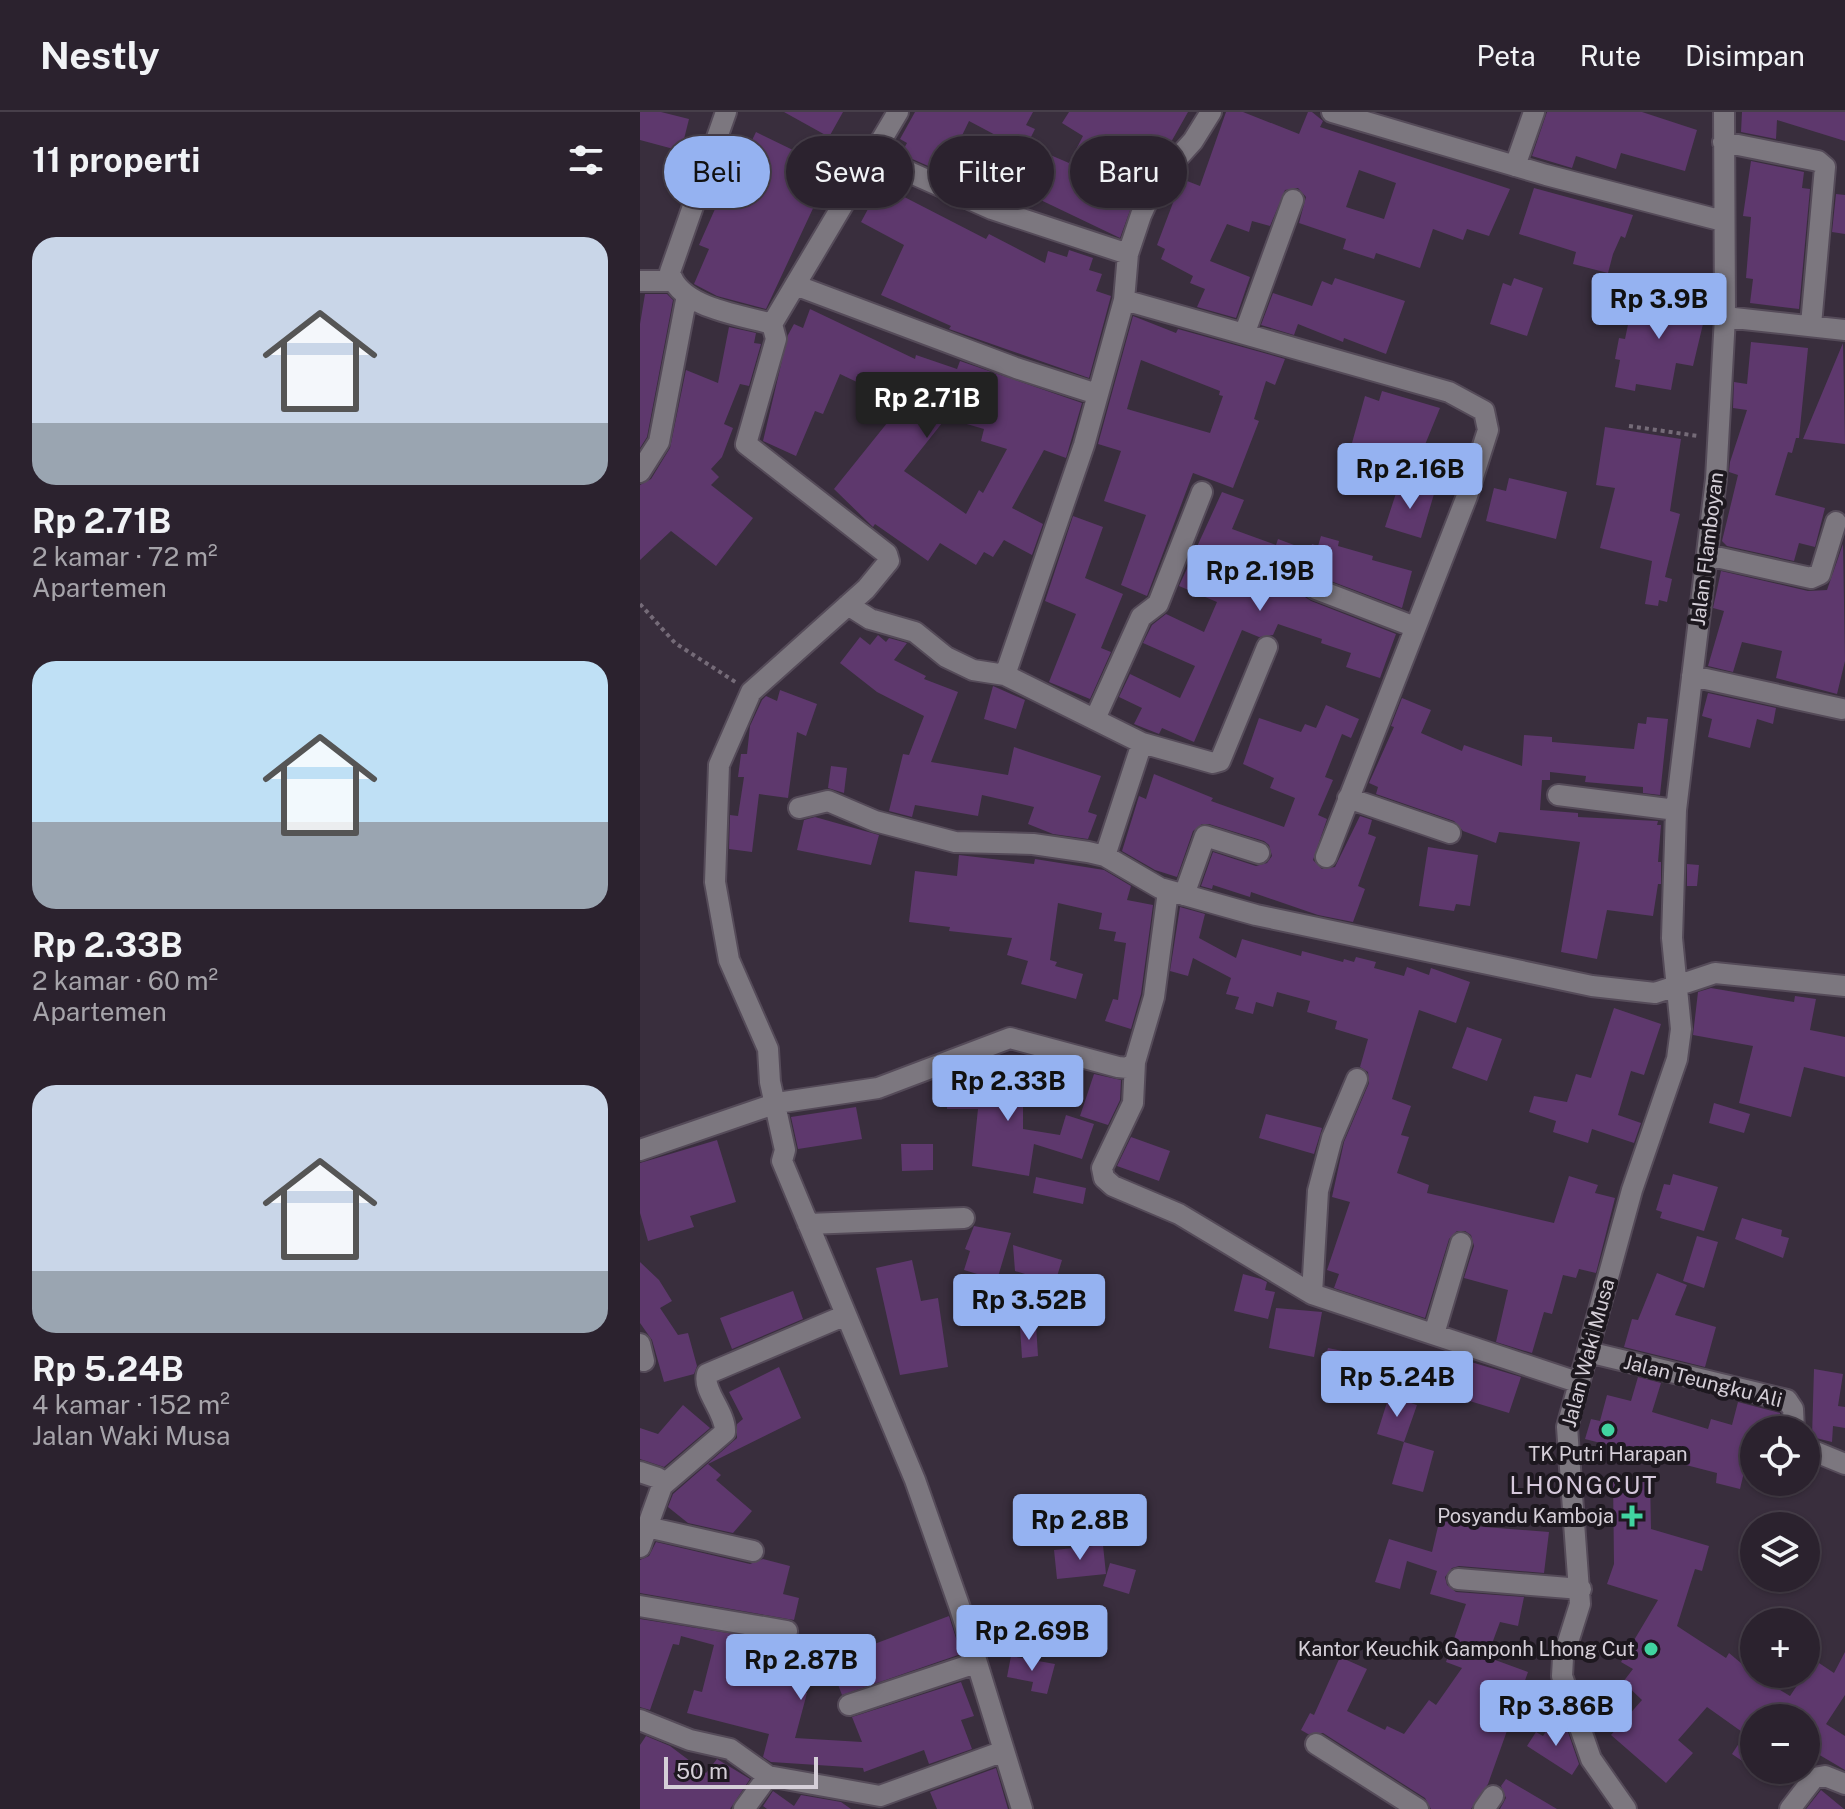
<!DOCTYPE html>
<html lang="id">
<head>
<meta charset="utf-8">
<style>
  :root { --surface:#2b222e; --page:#332a36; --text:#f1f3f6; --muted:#a6a4aa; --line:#473f4a; --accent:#95b2f1 }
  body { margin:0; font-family:"Public Sans",sans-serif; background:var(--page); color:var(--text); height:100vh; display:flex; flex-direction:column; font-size:30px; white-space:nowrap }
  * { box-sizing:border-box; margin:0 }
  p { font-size:26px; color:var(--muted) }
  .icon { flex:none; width:44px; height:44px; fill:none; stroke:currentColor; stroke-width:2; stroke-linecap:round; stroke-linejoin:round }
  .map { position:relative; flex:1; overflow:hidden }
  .drawer { display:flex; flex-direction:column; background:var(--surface); width:640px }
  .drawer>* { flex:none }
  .top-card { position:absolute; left:24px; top:24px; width:760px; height:72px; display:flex; gap:16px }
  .buttons { position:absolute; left:1100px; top:1304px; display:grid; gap:16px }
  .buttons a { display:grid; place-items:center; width:80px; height:80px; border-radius:50%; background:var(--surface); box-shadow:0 2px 6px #0004,0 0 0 2px var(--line); font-size:40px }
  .scale { position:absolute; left:24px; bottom:20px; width:154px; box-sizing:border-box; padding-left:8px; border:4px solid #d5cfd8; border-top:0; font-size:22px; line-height:28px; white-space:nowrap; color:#d5cfd8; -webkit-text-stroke:6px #1d181f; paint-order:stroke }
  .price { position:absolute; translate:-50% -68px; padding:0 18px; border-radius:8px; background:var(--accent); color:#111; font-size:26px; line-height:52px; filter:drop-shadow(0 2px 4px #0008) }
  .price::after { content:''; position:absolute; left:50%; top:48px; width:24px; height:18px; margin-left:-12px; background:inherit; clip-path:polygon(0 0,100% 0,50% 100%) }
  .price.on { background:#222; color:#fff }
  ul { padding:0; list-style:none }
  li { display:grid; align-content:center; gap:16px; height:424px; padding:0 32px }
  li span { display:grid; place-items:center; height:248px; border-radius:24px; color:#555 }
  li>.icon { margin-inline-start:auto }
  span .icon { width:144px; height:144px; fill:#fffc; stroke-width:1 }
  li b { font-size:34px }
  h2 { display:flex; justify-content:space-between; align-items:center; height:96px; padding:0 32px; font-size:34px }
  .chip { padding:0 28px; border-radius:36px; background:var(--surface); box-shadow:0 2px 6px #0004,0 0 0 2px var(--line); font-size:28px; line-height:72px }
  .chip.on { background:var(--accent); color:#111 }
  header { display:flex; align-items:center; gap:48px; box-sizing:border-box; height:112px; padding:0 40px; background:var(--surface); border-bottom:2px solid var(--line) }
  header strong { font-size:38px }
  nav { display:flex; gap:44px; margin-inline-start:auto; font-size:28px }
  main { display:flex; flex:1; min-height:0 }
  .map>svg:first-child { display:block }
</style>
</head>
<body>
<header>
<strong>Nestly</strong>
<nav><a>Peta</a><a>Rute</a><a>Disimpan</a></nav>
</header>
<main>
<section class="drawer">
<h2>11 properti<svg class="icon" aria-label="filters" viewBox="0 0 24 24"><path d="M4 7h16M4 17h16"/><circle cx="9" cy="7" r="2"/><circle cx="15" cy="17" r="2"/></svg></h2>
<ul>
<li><span style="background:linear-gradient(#c9d6e8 75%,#9aa5b1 0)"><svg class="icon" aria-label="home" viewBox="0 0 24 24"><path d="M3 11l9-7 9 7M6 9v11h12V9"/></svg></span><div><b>Rp 2.71B</b><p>2 kamar · 72 m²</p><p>Apartemen</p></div></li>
<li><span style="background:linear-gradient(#bfe0f5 65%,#9aa5b1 0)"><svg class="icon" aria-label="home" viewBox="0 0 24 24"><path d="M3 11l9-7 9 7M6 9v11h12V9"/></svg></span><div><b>Rp 2.33B</b><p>2 kamar · 60 m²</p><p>Apartemen</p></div></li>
<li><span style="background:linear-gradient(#c9d6e8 75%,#9aa5b1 0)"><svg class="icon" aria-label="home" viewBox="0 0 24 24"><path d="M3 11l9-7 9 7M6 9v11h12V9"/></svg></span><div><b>Rp 5.24B</b><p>4 kamar · 152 m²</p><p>Jalan Waki Musa</p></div></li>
</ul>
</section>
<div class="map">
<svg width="1205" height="1697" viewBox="0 0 1205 1697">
  <rect width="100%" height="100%" fill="#392e3d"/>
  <!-- building -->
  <path fill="#5e386d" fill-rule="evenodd" d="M0 0H21L49 7 41 39 0 28Z
    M144 0H203L189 25Z
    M275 0H393L386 13 395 17 387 33 429 51 443 24 422 11 429 0H548L526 39 511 56 475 34 460 66 490 81 487 87 493 90 480 126 367 72 382 37 329 9 304 61 261 42 267 31 260 27Z
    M586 0H603L659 22 668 0H672L683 9 680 15 870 77 849 124 827 117 823 128 793 117 780 156 736 141 734 147 703 137 706 127 659 111 666 85 658 76 645 78 630 114 612 109 609 120 587 112 570 149 610 165 596 206 557 195 565 177 550 171 553 164 521 147 525 137 517 133 542 67 560 74ZM719 58 756 71 744 107 706 95Z
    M907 0H1002L1057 18 1045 59 981 41 976 57 936 44 932 56 892 44Z
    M1102 0H1205V29L1137 8 1136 27 1101 20Z
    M116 20 190 56 183 69 198 76 186 96 176 90 126 197 77 184 54 172 69 137 59 133 79 88 71 84 78 70 89 76Z
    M1111 49 1164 60 1162 76 1170 77 1159 197 1110 191 1113 167 1106 166 1111 105 1103 104Z
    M241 73 346 127 349 122 405 151 408 139 427 145 429 138 453 146 449 158 462 162 456 179 471 184 449 266 309 217 311 214 241 183 264 133 221 110Z
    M894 76 993 103 985 126 981 124 973 142 968 161 933 152 936 140 879 122Z
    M1196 82 1205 83V122L1192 120Z
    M695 166 765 189 746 242 704 226 703 230 658 212 654 223 621 213 633 181 672 194 682 169 692 173Z
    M874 166 903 176 887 224 850 212 863 171 871 174Z
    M1022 181 1068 191 1053 254 1036 251 1031 278 996 272 995 279 975 275 980 248 975 247 979 226 985 227 994 184 1020 190Z
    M5 182H27L33 188 7 325 0 336V212Z
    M170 197 275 247 276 243 317 257 320 249 442 291 426 346 404 338 372 396 403 412 392 443 364 428 353 445 344 440 336 453 300 431 288 449 235 412 233 415 194 377 264 290 253 285 258 274 223 260 219 271 200 262 183 302 175 299 156 344 123 329 148 223 154 212 163 216ZM306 306 344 317 341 329 367 337 343 381 339 378 326 402 264 359Z
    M493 204 536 221 538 217 645 247 635 273 626 269 614 307 619 309 593 376 553 361 507 484 481 473 506 403 464 389 481 339 458 332ZM501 248 580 279 579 283 583 284 570 321 487 297Z
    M89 215 116 221 114 231 121 232 109 274 100 272 84 312 93 316 82 345 71 357 79 365 71 373 113 406 76 454 31 419 0 448V373L11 367 30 336 46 258 78 271Z
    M1111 230 1168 236 1159 326H1156L1152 341 1148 340 1135 383 1185 396 1175 435 1159 431 1154 449 1087 434 1082 429 1098 363 1089 360 1090 350 1107 298 1093 296 1094 270 1107 272Z
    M1203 231 1205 332 1163 327Z
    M742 279 800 296 782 340 779 339 769 370 707 349 725 284 739 289Z
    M965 315 1041 327 1030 399 1040 402 1025 465 1032 467 1027 490 1019 488 1018 494 1005 492 1012 449 960 436 975 376 956 373Z
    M869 366 927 380 916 427 846 409 854 376 866 379Z
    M759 372 794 382 781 426 745 415Z
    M582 380 604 388 592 417 636 433 638 427 670 439 672 432 678 434 681 424 699 429 698 434 733 444 732 448 772 459 762 496 680 465 668 466 664 473 665 485 671 489 756 522 740 566 706 555 711 541 681 531 682 527 638 512 633 523 619 525 602 518 554 630 522 616 519 622 494 612 502 596 479 585 490 562 540 586 555 554 503 531 512 513 526 502 564 520 577 490 539 474Z
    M433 404 463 415 445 466 483 482 461 536 471 540 450 587 409 570 436 502 405 489Z
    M1203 432 1205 549 1197 582 1136 566 1142 539 1102 530 1093 560 1068 554 1084 499 1073 496 1081 459 1168 479 1187 478Z
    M238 523 246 530 249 526 267 531 254 548 286 564 284 567 318 580 291 650 368 663 374 635 461 664 448 700 457 703 448 727 413 722 388 712 394 695 342 683 338 704 275 693 272 705 249 699 263 642 269 643 284 604 237 580 200 551 220 525 230 533Z
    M353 574 385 588 376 617 344 607Z
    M140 578 177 592 166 624 157 620 148 686 119 682 112 740 89 737 90 703 98 704 104 665H98L101 642H107L110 614 122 588 126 584 137 589Z
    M1068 581 1136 596 1133 612 1117 607 1110 636 1068 625 1072 607 1062 604Z
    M762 586 791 598 781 621 822 639 824 633 882 654 884 623 912 625V630L994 637 998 611 1006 612 1007 605 1028 607 1020 683 1003 681V675L945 670 946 664 910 660V668H902L900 698 938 701V705L1018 709 1017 713H1021L1018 750H1021V772H1018L1013 804 967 798 957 847 921 840 940 730 859 720 856 731 823 719 814 709 736 682 738 675 729 671 754 615 751 614Z
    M686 593 719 607 711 626 702 622 685 665 693 668 678 703 687 707 673 748 682 757 695 755 720 704 732 708 728 722 736 725 718 774 725 777 713 810 678 803 611 780 610 785 573 773 572 777 561 774 573 740 616 754 627 751 632 744 629 733 624 729 569 712H562L553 719 537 765 515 758 482 739 499 684 506 687 514 662 573 686 571 689 644 715 655 686 630 676 634 666 603 652 619 606 661 620 665 612 676 616Z
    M191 654 207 656 204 681 188 676Z
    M175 705 239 723 231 753 157 738 164 708Z
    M788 735 838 743 830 794 816 792 814 799 779 794Z
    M319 743 394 752 395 747 464 758 491 774 487 788 513 793 501 882 491 917 465 909 473 887 478 888 486 831 474 829 476 820 459 817 462 801 418 791 410 848 417 850 415 854 443 862 436 887 381 872 388 849 367 843 372 826 309 819 310 815 269 810 275 759 317 764Z
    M1047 752 1059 753 1057 774H1047Z
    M540 795 565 802 559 826 596 846 602 827 661 844 662 839 703 850 704 847 714 850 716 845 736 850 734 856 764 864 767 855 789 863 791 856 830 870 816 911 779 898 752 987 771 994 761 1023 769 1025 757 1061 789 1073 787 1081 914 1111 929 1064 958 1073 955 1081 975 1086 956 1161 939 1157 936 1166 923 1163 912 1202 904 1200 892 1241 856 1230 868 1178 824 1166 834 1134 831 1123 825 1119H817L809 1127 785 1206 694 1176 699 1162 687 1158 710 1090 692 1085 704 1030 729 971 728 960 720 955 728 927 695 917 697 909 667 900 670 889 637 880 633 895 616 890 613 902 595 897 599 885 586 882 591 866 553 846 548 864 530 859Z
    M1071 876 1154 890 1155 884 1176 887 1170 918 1205 925V965L1164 955 1151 1005 1099 991 1113 934 1053 923 1058 880Z
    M974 896 1021 912 1004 963 991 959 978 1003 1001 1011 994 1031 952 1017 948 1031 913 1020 916 1009 889 1000 894 984 927 990 936 962 951 966Z
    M827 915 862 927 847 969 812 956Z
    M329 955H356V972L383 971V1017L420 1023 426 1003 454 1012 442 1047 394 1032 389 1064 332 1054 338 997H307V964Z
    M454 962 481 968 480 988 468 1013 440 1004Z
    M1074 991 1110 1002 1104 1021 1069 1011Z
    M216 995 222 1027 158 1037 151 1005Z
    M626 1002 682 1016 674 1042 619 1026Z
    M491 1025 530 1039 519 1069 477 1054Z
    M77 1028 96 1090 50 1104 54 1115 8 1129 0 1101V1051Z
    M261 1032H293V1058L262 1059Z
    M1033 1062 1078 1075 1064 1119 1020 1106 1022 1100 1016 1098 1024 1072 1030 1073Z
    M396 1065 446 1076 443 1092 393 1081Z
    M1102 1106 1142 1118 1141 1124 1149 1126 1143 1146 1095 1127Z
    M334 1114 371 1121 357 1168 324 1158 330 1139 325 1137Z
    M1057 1124 1078 1130 1064 1176 1043 1169Z
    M373 1133 422 1148 415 1171 375 1159Z
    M272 1148 281 1189 298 1186 308 1255 260 1263 236 1156Z
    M0 1150 19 1168 32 1189 20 1196 38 1223 48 1221 57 1254 54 1262 24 1270 12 1228 0 1211Z
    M1017 1161 1047 1173 1035 1203 1076 1215 1065 1255 984 1235 992 1207 998 1208Z
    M603 1162 621 1167 627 1170 625 1178 635 1180 628 1207 594 1199Z
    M153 1179 163 1207 92 1237 80 1206Z
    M636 1196 682 1200 674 1245 629 1236Z
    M396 1213 398 1244 382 1246 380 1215Z
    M688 1236 731 1245 724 1267 682 1256Z
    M811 1244 881 1265 869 1301 800 1280Z
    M139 1255 161 1306 68 1352 81 1363 76 1368 112 1399 93 1421 48 1411 28 1395 33 1382 97 1326V1312L103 1307 89 1280Z
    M1174 1257 1203 1262 1198 1294 1205 1295V1316L1193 1314 1192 1330 1172 1325Z
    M998 1265 1021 1271 1012 1300 1068 1317 1071 1307 1092 1313 1098 1290 1140 1301 1141 1318H1114L1100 1377 1076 1371 1077 1361 945 1327 951 1307 960 1309 967 1283 991 1289Z
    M749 1284 777 1293 764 1330 737 1322Z
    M43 1293 70 1316 24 1355 0 1347V1316L18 1322Z
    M764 1330 794 1339 783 1380 752 1372Z
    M973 1365H1010L1011 1417 1069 1434 1062 1459 1055 1457 1037 1514 1086 1546 1089 1541 1114 1562 1150 1584 1164 1563 1169 1566 1179 1551 1194 1561 1205 1540V1583L1186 1612 1205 1624V1658L1166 1635V1606H1114V1657L1092 1642 1105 1622 1067 1595 1038 1628 1053 1641 1026 1671 971 1623 1002 1588 983 1570 993 1557 981 1550 1018 1488 967 1472 974 1452Z
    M800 1406 833 1414 909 1420 904 1461 819 1454 812 1456 805 1465 807 1473 816 1480 884 1485 878 1514 860 1510 847 1545 888 1560 848 1672 831 1697H791L785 1686 683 1621 668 1622 661 1618 670 1601 674 1603 700 1545 727 1557 707 1599 745 1618 747 1614 764 1622 789 1588 796 1593 822 1556 806 1550 826 1492 790 1482 797 1459 767 1449 760 1477 735 1470 749 1427 792 1440Z
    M16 1430 110 1452 123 1447 150 1454 143 1482 159 1486 154 1508 0 1481V1448L9 1444Z
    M463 1433 466 1462 417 1467 414 1438Z
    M470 1451 496 1458 489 1482 463 1474Z
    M309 1504 321 1542 202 1583 189 1549Z
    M0 1507 170 1534 158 1579 167 1581 155 1626 222 1630 212 1605 321 1570 334 1604 321 1608 332 1637 289 1652 284 1638 224 1660 223 1656 131 1650 123 1645 129 1622 47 1601 54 1578 62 1580 74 1533 41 1524 39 1533 33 1532 10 1598 0 1595Z
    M371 1544 415 1552 407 1582 391 1579 393 1570 367 1565Z
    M912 1610 928 1620 939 1652 932 1663 887 1634 896 1620 903 1624Z
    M6 1624 30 1634 66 1661 77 1647 110 1667 90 1697H0V1633Z
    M356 1656 368 1697H297L290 1680Z
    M866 1667 917 1697H860L866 1686 861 1674Z
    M1181 1678 1204 1697H1166Z
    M133 1679 154 1694 161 1683 201 1690 211 1697H127L123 1694Z"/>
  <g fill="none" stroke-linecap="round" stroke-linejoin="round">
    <defs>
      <path id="minor" d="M86 0 30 160C39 196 101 203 132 212L258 0
        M692 0 906 63 1083 109
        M1083 30 1178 49 1185 55 1171 213
        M233 44 352 97 488 142
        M875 54 894 0
        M0 169H32
        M155 173 376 256 457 282
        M484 188 809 280 844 299 848 318 827 384 686 745
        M1085 205 1205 218
        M132 212 136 227 106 332 247 442 249 449 226 477 111 580 79 653 75 770 89 848 128 937 130 970 145 1038 142 1049 275 1368 320 1496 382 1697
        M605 220 653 88
        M0 360 19 330 47 183
        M1067 443 1171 466 1180 462 1196 410
        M676 477 775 515
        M208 493 230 507 275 520 306 545 333 558 365 563 502 631 465 744
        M365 563 444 333 484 188 488 142 501 103 516 70 553 29 571 0
        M1052 564 1202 597
        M455 607 501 505 518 492 562 380
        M502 631 573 651 580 649 627 535
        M918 683 1036 698
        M708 686 810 721
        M159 696 188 689 235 709 315 730 393 732 448 740 465 744 520 776 616 803 952 874 1015 881 1075 861 1205 874
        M528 779 514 885 495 950 493 991 462 1056 464 1066 473 1074 539 1102 672 1182
        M544 783 565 724 619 741
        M717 967 692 1026 678 1079 672 1182 937 1270
        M0 1038 137 991 238 976 370 926 478 955 488 956 495 950
        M168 1112 324 1106
        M794 1222 821 1131
        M0 1232 4 1249
        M948 1240 1147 1288 1153 1297 1154 1318
        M1166 1336 1205 1352
        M0 1360 18 1366 22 1374 0 1435
        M22 1374 85 1320C86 1300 62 1279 67 1262L206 1203
        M7 1415 113 1439
        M818 1467 941 1477
        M0 1494 147 1519
        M209 1593 336 1551
        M0 1608 50 1628 90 1637 128 1664
        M676 1632 778 1697
        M104 1697 128 1664 240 1684 364 1639
        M844 1697 853 1684
        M986 1697 951 1647 922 1564 923 1546 940 1492 927 1315 992 1078 1037 947 1041 917 1032 826 1036 698 1076 367 1085 205 1084 0
        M1150 1697 1174 1666 1185 1664 1205 1672"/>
    </defs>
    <!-- minor casing -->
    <use href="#minor" stroke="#554b59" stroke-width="24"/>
    <!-- path -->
    <path stroke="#756b78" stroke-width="4" stroke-dasharray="4 4" stroke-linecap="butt" d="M989 314 1058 324
      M0 492 35 531 97 571"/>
    <!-- minor -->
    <use href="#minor" stroke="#7c777f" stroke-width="20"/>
  </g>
  <!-- markers -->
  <g fill="#41d4a1" stroke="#1d181f" stroke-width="3">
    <circle cx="968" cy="1318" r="8"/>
    <path d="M988 1392h8v8h8v8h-8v8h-8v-8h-8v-8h8z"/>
    <circle cx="1011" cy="1537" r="8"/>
  </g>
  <g text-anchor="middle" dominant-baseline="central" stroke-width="8" stroke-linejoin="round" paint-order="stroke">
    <!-- street labels -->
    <g font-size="20" fill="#d5cfd8" stroke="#1d181f">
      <text transform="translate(1067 437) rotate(-83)">Jalan Flamboyan</text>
      <text transform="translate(948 1241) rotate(-75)">Jalan Waki Musa</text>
      <text transform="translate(1063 1269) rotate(14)">Jalan Teungku Ali</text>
    </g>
    <!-- poi labels -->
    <g font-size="20" fill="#d5cfd8" stroke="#1d181f" text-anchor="end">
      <text x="968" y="1342" text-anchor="middle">TK Putri Harapan</text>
      <text x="974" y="1404">Posyandu Kamboja</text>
      <text x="995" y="1537">Kantor Keuchik Gamponh Lhong Cut</text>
    </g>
    <!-- quarter labels -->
    <g font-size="24" letter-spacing="2" fill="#d6c9dc" stroke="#1d181f">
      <text x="944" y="1373">LHONGCUT</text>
    </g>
  </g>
</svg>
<div class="buttons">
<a><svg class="icon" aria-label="locate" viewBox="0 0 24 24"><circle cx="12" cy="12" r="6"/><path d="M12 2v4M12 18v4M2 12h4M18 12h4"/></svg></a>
<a><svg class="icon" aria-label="layers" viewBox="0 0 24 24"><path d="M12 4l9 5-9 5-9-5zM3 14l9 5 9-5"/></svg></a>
<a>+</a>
<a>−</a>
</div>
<div class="scale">50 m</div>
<b class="price" style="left:1019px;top:229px">Rp 3.9B</b>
<b class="price on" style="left:287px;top:328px">Rp 2.71B</b>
<b class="price" style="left:770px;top:399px">Rp 2.16B</b>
<b class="price" style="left:620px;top:501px">Rp 2.19B</b>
<b class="price" style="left:368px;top:1011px">Rp 2.33B</b>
<b class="price" style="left:389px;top:1230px">Rp 3.52B</b>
<b class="price" style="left:757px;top:1307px">Rp 5.24B</b>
<b class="price" style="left:440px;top:1450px">Rp 2.8B</b>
<b class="price" style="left:392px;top:1561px">Rp 2.69B</b>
<b class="price" style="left:161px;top:1590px">Rp 2.87B</b>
<b class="price" style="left:916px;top:1636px">Rp 3.86B</b>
<div class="top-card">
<a class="chip on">Beli</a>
<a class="chip">Sewa</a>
<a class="chip">Filter</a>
<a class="chip">Baru</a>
</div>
</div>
</main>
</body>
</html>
